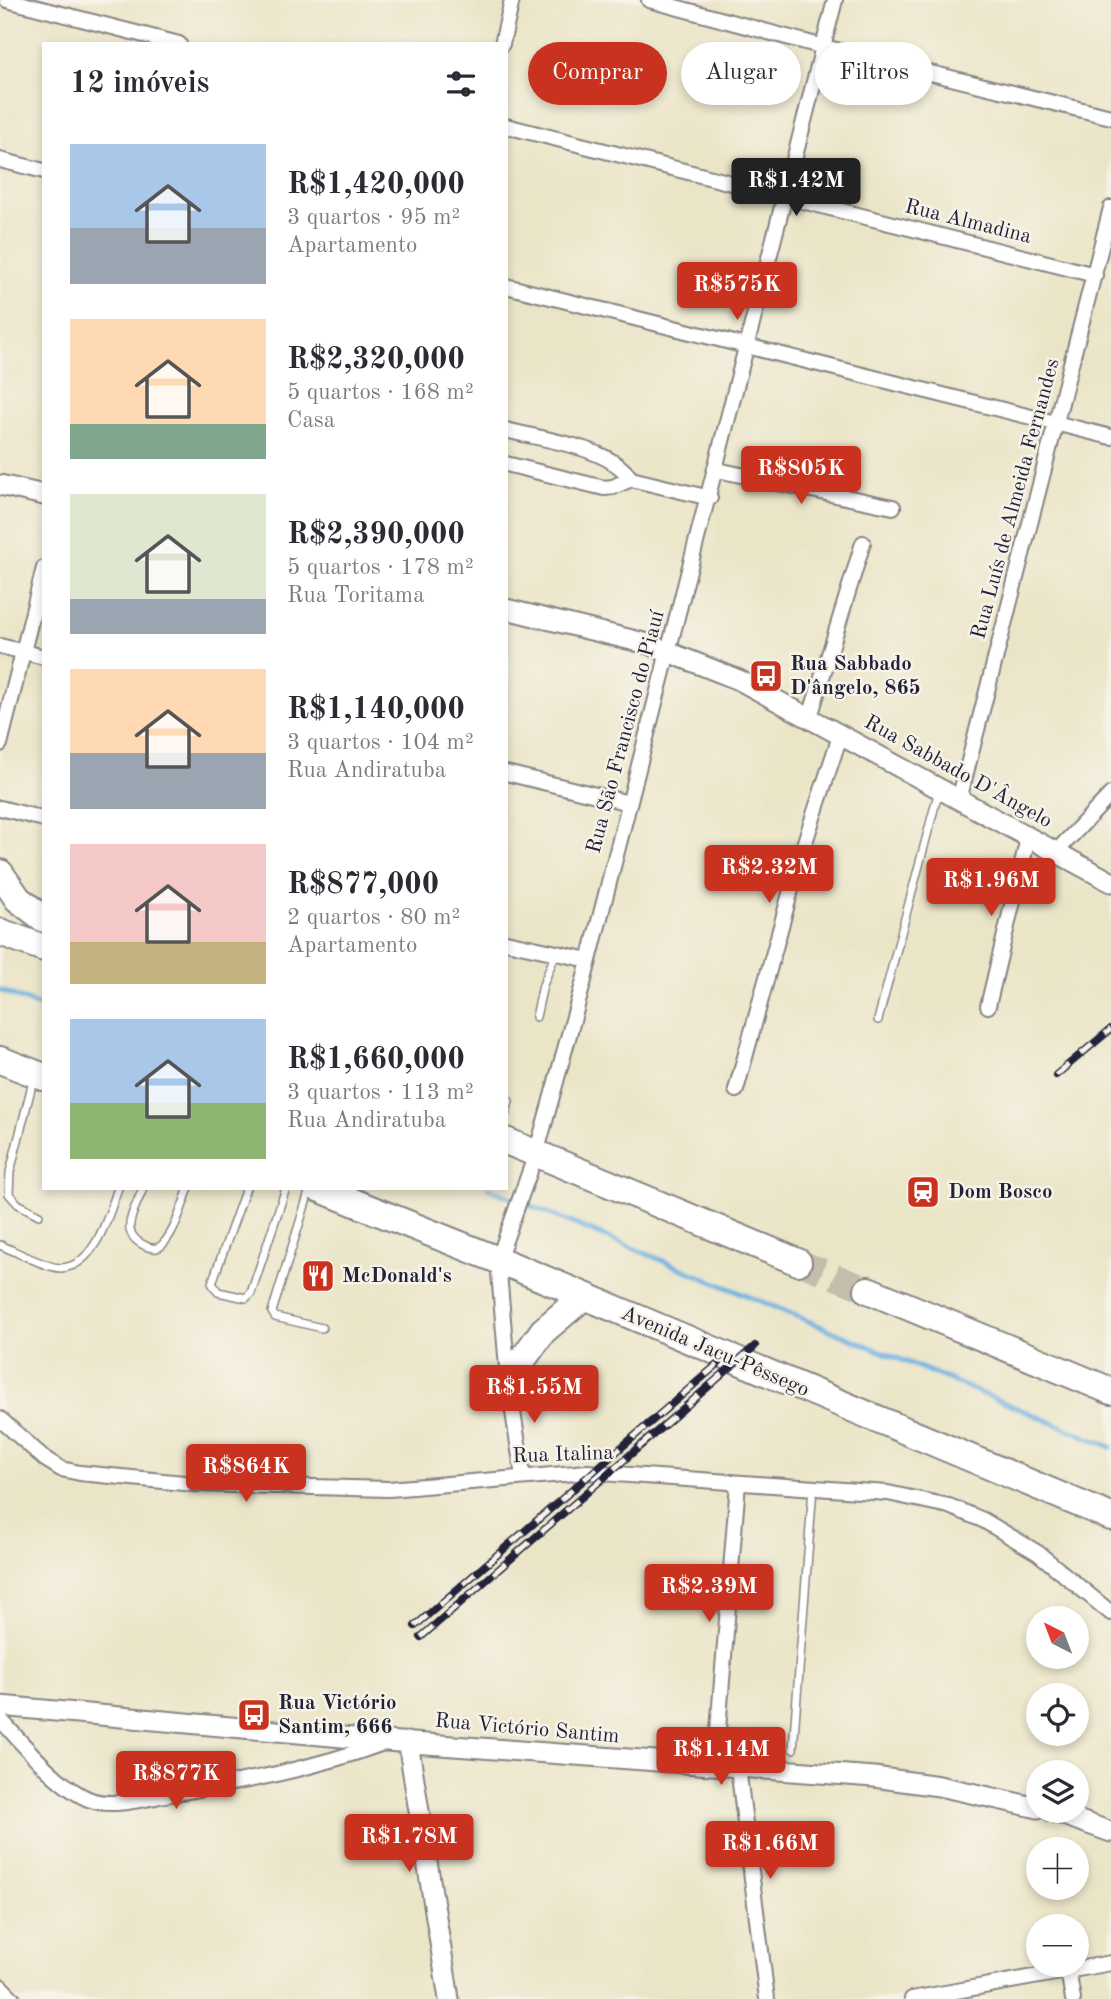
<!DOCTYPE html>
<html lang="pt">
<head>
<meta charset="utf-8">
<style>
  :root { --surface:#fff; --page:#f7f7f7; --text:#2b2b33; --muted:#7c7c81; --accent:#c8321e }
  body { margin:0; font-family:"Old Standard TT",serif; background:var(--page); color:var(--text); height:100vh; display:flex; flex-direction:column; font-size:26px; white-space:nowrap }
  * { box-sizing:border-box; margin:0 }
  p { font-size:23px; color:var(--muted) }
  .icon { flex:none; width:38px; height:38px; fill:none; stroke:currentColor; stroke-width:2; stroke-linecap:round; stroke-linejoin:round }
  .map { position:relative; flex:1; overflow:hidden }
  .drawer { position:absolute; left:42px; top:42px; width:466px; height:1148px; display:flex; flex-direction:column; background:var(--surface); border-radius:0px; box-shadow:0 4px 10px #0003 }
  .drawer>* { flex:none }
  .guide { position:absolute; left:528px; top:42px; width:476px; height:63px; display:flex; gap:14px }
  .needle { width:46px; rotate:318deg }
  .buttons { position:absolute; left:1026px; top:1606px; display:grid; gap:14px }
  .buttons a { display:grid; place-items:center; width:63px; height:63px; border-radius:50%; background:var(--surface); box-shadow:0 4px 10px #0003; font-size:35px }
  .price { position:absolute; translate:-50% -60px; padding:0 16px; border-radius:7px; background:var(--accent); color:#fff; font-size:23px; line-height:46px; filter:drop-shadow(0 2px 4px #0008) }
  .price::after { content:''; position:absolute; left:50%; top:42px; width:21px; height:16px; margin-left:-10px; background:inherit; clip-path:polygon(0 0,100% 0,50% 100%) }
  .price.current { background:#222; color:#fff }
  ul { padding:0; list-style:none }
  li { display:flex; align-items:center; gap:21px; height:175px; padding:0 28px }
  li span { display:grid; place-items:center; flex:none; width:196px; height:140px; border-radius:0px; color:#555 }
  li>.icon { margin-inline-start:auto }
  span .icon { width:84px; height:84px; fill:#fffc; stroke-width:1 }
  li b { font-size:30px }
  h2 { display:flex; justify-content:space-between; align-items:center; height:84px; padding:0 28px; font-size:30px }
  .pill { padding:0 24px; border-radius:32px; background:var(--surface); box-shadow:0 4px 10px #0003; font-size:24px; line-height:63px }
  .pill.current { background:var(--accent); color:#fff }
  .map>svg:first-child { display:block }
</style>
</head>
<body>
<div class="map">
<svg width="1111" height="1999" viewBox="0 0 1111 1999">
  <rect width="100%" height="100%" fill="#f7f3e8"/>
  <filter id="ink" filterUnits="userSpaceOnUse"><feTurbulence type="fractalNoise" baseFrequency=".0143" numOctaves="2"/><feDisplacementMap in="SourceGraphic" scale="14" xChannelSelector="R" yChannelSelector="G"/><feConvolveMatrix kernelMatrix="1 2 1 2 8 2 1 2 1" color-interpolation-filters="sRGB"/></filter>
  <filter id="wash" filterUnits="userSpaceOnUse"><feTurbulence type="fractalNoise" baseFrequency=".00686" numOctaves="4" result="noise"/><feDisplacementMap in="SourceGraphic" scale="28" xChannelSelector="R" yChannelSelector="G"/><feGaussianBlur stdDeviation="1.57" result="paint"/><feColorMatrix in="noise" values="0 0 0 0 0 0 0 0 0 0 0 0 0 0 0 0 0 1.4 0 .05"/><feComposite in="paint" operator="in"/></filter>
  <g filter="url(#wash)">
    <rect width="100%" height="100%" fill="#ebe5c8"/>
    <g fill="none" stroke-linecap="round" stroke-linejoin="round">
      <!-- stream -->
      <path stroke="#6ab0e1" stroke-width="5" d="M0 990 44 1008
        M488 1188 1111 1447"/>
    </g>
  </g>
  <g filter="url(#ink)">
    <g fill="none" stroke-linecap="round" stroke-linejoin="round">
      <!-- highway-tunnel -->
      <path stroke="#c3beac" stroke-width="26" stroke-dasharray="26 13" stroke-linecap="butt" d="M798 1262 868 1290"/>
      <defs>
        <path id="lane" d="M536 1017 543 985 555 955
          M878 1020 939 790
          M34 1077 10 1172 9 1194 18 1204 39 1215
          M506 1113 509 1101
          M143 1188C134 1213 116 1234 148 1247 155 1249 158 1249 163 1244 176 1230 182 1205 189 1188
          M246 1188 212 1283 218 1292 246 1298 251 1293 286 1188
          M310 1189 272 1312 275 1317 322 1328
          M0 1245C15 1251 47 1268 61 1268 95 1267 109 1214 118 1188
          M793 1749 813 1488"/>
        <path id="street" d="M7 0 179 44
          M649 0 824 47 1111 117
          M502 44 512 0
          M506 126 1095 275
          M0 160 44 171
          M506 286 1111 437
          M506 430C543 440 609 446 631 479
          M506 464 604 488 613 487 631 479 710 498
          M717 470 893 507
          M0 646 44 657
          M810 717 863 543
          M0 744 44 568
          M506 773 629 803
          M959 800 1111 208
          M0 808 44 819
          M1056 852 1111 794
          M506 942 589 960
          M988 1006 1028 838
          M736 1090 800 857 841 733
          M0 1419 45 1459 61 1469 80 1473 194 1484 389 1489 587 1472 888 1493 949 1506 983 1520 1038 1553 1111 1613
          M523 1476 508 1380 498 1260 536 1154 583 984 835 0
          M0 1719C22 1743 60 1789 91 1800 113 1808 147 1798 170 1794 242 1782 314 1769 383 1743
          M715 1767 738 1483
          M738 1767 767 1999
          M1068 1970 1073 1999
          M0 1986 13 1999
          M912 1999 1111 1963"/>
        <path id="secondary" d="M0 485 44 495
          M506 609 648 644 739 680 1111 882
          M0 1706 386 1741 874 1777 939 1786 1038 1808
          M408 1742 449 1999
          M1052 1811 1111 1832"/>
        <path id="highway" d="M0 873 18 899 44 919
          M0 932 44 948
          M0 1060 44 1077
          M506 1141 798 1262
          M318 1188 518 1268 1111 1517
          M868 1290 1111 1391
          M508 1380 543 1331 583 1297"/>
      </defs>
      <!-- lane casing -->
      <use href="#lane" stroke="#868482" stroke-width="10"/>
      <!-- street casing -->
      <use href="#street" stroke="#868482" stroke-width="18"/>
      <!-- secondary casing -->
      <use href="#secondary" stroke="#868482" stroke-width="23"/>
      <!-- highway casing -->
      <use href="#highway" stroke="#868482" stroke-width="30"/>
      <!-- lane -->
      <use href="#lane" stroke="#fff" stroke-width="7"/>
      <!-- street -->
      <use href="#street" stroke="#fff" stroke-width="14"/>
      <!-- secondary -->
      <use href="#secondary" stroke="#fff" stroke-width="19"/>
      <!-- highway -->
      <use href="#highway" stroke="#fff" stroke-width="26"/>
      <defs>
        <path id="rail" d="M1056 1075 1111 1029
          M415 1626 719 1363
          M421 1637 755 1346"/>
      </defs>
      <!-- rail casing -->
      <use href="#rail" stroke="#22223b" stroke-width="8"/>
      <!-- rail -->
      <use href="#rail" stroke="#f7f3e8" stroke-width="5" stroke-dasharray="16" stroke-linecap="butt"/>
    </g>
  </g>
  <!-- icons -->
  <defs>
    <symbol id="bus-square" viewBox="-11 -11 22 22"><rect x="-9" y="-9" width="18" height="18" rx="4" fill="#c8321e" stroke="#f7f3e8"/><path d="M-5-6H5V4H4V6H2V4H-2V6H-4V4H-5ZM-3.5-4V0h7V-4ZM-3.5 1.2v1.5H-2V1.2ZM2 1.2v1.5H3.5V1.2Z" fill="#fff"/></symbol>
    <symbol id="station-square" viewBox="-11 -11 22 22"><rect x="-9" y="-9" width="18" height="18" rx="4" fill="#c8321e" stroke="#f7f3e8"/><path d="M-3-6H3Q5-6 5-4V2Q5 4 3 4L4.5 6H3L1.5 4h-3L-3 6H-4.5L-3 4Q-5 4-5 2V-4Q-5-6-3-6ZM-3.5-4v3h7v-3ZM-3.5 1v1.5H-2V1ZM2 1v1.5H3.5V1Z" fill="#fff"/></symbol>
    <symbol id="restaurant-square" viewBox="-11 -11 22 22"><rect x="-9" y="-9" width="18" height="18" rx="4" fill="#c8321e" stroke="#f7f3e8"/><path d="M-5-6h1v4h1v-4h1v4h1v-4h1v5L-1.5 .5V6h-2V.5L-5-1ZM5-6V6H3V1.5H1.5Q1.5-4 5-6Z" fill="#fff"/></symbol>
  </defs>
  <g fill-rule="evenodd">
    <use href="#bus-square" x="747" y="657" width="38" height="38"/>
    <use href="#station-square" x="904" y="1173" width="38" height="38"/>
    <use href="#restaurant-square" x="299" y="1257" width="38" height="38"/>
    <use href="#bus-square" x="235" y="1696" width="38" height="38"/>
  </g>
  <g text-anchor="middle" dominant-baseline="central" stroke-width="5" stroke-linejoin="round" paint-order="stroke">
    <!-- street labels -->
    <g font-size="21" fill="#22223b" stroke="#f7f3e8">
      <text transform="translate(968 222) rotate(14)">Rua Almadina</text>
      <text transform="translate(1016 499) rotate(-75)">Rua Luís de Almeida Fernandes</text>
      <text transform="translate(626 732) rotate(-75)">Rua São Francisco do Piauí</text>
      <text transform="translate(958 772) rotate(29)">Rua Sabbado D'Ângelo</text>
      <text transform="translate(715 1352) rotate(23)">Avenida Jacu-Pêssego</text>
      <text transform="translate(563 1455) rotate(-2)">Rua Italina</text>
      <text transform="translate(527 1729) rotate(5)">Rua Victório Santim</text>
    </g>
    <!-- poi labels -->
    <g font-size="21" font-weight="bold" fill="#22223b" stroke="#f7f3e8" text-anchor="start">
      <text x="790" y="664">Rua Sabbado<tspan x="790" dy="24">D'ângelo, 865</tspan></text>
      <text x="948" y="1192">Dom Bosco</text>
      <text x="342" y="1276">McDonald's</text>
      <text x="278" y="1703">Rua Victório<tspan x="278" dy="24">Santim, 666</tspan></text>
    </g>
  </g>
</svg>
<div class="buttons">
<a><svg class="needle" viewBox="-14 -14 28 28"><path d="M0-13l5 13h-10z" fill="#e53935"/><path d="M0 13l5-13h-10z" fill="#7c7c81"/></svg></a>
<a><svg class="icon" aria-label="locate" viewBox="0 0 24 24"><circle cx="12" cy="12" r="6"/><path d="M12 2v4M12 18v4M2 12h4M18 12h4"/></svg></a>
<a><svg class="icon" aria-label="layers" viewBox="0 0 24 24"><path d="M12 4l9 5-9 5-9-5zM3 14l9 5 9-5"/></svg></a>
<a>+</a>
<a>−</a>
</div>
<b class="price current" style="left:796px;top:218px">R$1.42M</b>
<b class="price" style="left:737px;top:322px">R$575K</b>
<b class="price" style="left:801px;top:506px">R$805K</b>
<b class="price" style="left:769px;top:905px">R$2.32M</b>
<b class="price" style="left:991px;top:918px">R$1.96M</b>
<b class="price" style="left:534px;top:1425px">R$1.55M</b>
<b class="price" style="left:246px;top:1504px">R$864K</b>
<b class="price" style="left:709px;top:1624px">R$2.39M</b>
<b class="price" style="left:721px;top:1787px">R$1.14M</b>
<b class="price" style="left:176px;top:1811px">R$877K</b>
<b class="price" style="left:409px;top:1874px">R$1.78M</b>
<b class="price" style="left:770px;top:1881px">R$1.66M</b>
<div class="guide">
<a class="pill current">Comprar</a>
<a class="pill">Alugar</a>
<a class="pill">Filtros</a>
</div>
<section class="drawer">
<h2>12 imóveis<svg class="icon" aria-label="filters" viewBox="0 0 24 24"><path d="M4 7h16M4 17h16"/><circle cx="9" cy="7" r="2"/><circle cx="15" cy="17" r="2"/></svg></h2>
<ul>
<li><span style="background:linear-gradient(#a9c7e8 60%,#9aa5b1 0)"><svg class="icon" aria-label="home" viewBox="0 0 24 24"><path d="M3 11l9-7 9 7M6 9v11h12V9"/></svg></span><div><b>R$1,420,000</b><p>3 quartos · 95 m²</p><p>Apartamento</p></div></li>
<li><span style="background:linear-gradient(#ffd9b3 75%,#7fa58c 0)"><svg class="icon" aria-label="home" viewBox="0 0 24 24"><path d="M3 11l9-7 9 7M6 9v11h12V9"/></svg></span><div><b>R$2,320,000</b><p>5 quartos · 168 m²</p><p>Casa</p></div></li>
<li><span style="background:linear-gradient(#dfe7d0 75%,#9aa5b1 0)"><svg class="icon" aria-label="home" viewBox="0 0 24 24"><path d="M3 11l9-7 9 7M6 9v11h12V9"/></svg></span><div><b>R$2,390,000</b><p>5 quartos · 178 m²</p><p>Rua Toritama</p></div></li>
<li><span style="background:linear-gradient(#ffd9b3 60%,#9aa5b1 0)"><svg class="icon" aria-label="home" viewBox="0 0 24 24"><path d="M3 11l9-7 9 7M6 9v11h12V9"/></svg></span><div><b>R$1,140,000</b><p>3 quartos · 104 m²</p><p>Rua Andiratuba</p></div></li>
<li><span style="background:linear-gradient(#f6c9c9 70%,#c2b280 0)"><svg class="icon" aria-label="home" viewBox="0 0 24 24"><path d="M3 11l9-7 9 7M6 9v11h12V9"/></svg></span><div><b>R$877,000</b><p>2 quartos · 80 m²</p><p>Apartamento</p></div></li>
<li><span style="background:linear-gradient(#a9c7e8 60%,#8fb573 0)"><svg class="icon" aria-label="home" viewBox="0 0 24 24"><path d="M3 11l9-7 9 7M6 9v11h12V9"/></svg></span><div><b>R$1,660,000</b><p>3 quartos · 113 m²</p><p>Rua Andiratuba</p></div></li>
</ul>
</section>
</div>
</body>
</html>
